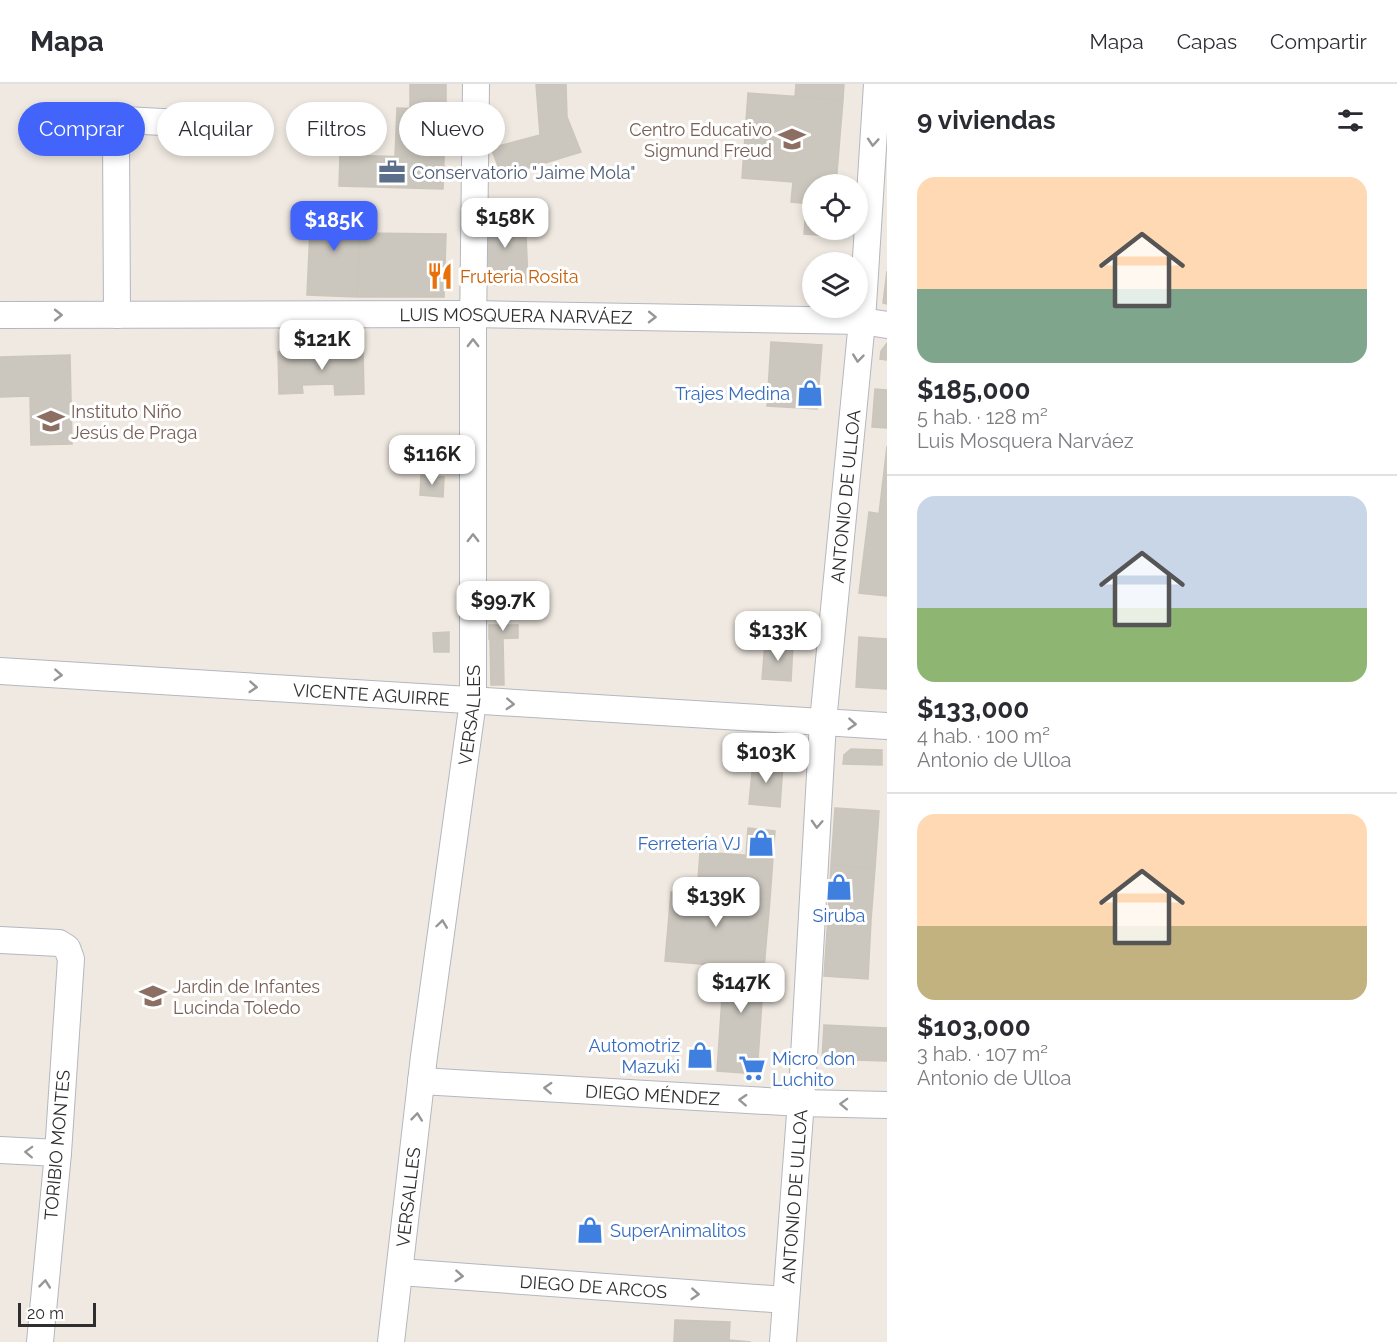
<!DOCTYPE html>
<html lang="es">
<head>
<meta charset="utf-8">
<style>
  :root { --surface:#fff; --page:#f2f2f3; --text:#2b2b33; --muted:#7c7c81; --line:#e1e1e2; --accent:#4264fb }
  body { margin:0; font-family:Raleway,sans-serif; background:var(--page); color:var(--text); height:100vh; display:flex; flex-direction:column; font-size:22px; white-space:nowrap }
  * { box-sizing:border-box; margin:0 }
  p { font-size:20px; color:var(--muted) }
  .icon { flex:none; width:33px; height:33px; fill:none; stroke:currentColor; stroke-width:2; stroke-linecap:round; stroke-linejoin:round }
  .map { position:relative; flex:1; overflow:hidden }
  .details { display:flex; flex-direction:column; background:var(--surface); width:510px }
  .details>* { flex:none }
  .guide { position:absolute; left:18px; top:18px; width:570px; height:54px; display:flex; gap:12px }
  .buttons { position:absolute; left:802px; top:90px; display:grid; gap:12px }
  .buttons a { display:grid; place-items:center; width:66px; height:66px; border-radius:50%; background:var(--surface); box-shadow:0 3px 9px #0003; font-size:30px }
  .scale { position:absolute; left:18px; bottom:15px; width:78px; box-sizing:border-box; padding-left:6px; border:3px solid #2e2e2e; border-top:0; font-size:16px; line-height:21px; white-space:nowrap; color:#2e2e2e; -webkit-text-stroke:4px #fff; paint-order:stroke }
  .price { position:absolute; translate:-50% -51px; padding:0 14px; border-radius:12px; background:#fff; color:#222; font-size:20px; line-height:39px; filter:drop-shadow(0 2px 3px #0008) }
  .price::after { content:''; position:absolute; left:50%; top:36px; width:18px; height:14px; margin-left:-9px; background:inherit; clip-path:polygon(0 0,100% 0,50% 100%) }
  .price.on { background:var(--accent); color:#fff }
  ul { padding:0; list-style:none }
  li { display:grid; align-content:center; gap:12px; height:318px; padding:0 30px }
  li+li { border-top:2px solid var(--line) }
  li span { display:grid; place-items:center; height:186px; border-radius:18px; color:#555 }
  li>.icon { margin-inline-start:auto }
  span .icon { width:108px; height:108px; fill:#fffc; stroke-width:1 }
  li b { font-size:26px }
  h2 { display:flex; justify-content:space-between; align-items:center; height:72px; padding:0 30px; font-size:26px }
  .pill { padding:0 21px; border-radius:27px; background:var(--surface); box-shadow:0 3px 9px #0003; font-size:21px; line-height:54px }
  .pill.on { background:var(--accent); color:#fff }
  header { display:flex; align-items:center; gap:36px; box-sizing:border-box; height:84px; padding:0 30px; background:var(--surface); border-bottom:2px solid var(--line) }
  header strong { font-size:28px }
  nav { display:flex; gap:33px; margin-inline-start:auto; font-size:21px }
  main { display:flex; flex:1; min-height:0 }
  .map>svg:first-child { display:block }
</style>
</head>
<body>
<header>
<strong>Mapa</strong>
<nav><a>Mapa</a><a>Capas</a><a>Compartir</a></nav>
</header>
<main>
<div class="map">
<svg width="887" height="1258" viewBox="0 0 887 1258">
  <rect width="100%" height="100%" fill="#efe9e1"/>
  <!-- building -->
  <path fill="#cbc7bf" stroke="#cbc5ba" stroke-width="1.5" d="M410 0H446V26L410 25Z
    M536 0H566L567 33 581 68 502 92 491 64 540 51Z
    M796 0H844L843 16 795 13Z
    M748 9 843 16 836 100H813V120L791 118 793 98 742 94Z
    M397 24 446 26 444 74 395 72Z
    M340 71 444 74 443 105 339 102Z
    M807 119 813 120V136L805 135Z
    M311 124 362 126 357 213 307 211Z
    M525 126 528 199 491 201 479 191 488 128Z
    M805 135 813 136V146H832L831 152 804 150Z
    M360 149 446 150 444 213H357Z
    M887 187V220L883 219Z
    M363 249V266L340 267 339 250Z
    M771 258 822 261 817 325 767 322Z
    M887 259V276L880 275 881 267Z
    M363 266 364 310 335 311 334 300 302 301 303 309 279 310 278 268Z
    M70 271 72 360 31 361 30 312 0 313V273Z
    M875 305 887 306V344L872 343Z
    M887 362V431L879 430Z
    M421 391 444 393 443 413 420 411Z
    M869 428 887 431V512L859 509Z
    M489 541H518V554L489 555Z
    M449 548V568H434L433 549Z
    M859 553 887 555V605L856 603Z
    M490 555H503L504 601H491Z
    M765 559 793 561 791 597 762 595Z
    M743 660 770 662 769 679 741 677Z
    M851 665 882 666V681L843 680 844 671Z
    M753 678 783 680 780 723 749 720Z
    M835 724 879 727 875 784 831 781Z
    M748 744 775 747 773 773 746 771Z
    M700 768 773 773 770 815 697 810Z
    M831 781 875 784 871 836 828 833Z
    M671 808 770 815 765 873 725 870 724 882 665 877Z
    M828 833 871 836 868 895 824 892Z
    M725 870 765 873 757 990 717 987Z
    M824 941 887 944V977L822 975Z
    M675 1236 730 1238 729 1256 751 1258H674Z"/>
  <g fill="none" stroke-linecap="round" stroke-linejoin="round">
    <defs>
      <g id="minor">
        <path id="s1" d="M0 231 473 230 862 237 887 241"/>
        <path d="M117 231 116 50 118 42 125 36 200 40"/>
        <path id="s2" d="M0 587 887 642"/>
        <path d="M0 856 59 859 67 864 71 875 58 1069 40 1258"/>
        <path id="s3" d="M421 997 801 1019 887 1021"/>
        <path d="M0 1066 58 1069"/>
        <path id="s4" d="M400 1188 785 1216"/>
        <path id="s5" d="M391 1258 424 972 473 617V246L476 0"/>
        <path id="s6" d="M783 1258 803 990 823 638 862 237 877 0"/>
      </g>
    </defs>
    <!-- minor casing -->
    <use href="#minor" stroke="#b4b7c1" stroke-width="28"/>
    <!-- minor -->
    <use href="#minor" stroke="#fff" stroke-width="26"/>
  </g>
  <!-- one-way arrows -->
  <defs><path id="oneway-chevron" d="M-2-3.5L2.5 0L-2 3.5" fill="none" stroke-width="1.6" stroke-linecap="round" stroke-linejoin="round" transform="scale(1.5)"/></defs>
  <g stroke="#969696">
    <use href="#oneway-chevron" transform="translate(873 58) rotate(94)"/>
    <use href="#oneway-chevron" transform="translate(58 231)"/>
    <use href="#oneway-chevron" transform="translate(652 233) rotate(1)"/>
    <use href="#oneway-chevron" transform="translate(473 259) rotate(-90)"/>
    <use href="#oneway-chevron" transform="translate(858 274) rotate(96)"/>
    <use href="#oneway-chevron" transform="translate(473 454) rotate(-90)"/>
    <use href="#oneway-chevron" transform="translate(58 591) rotate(4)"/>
    <use href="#oneway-chevron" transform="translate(253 603) rotate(4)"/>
    <use href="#oneway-chevron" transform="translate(510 620) rotate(3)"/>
    <use href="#oneway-chevron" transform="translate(852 640) rotate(4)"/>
    <use href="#oneway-chevron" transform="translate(817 740) rotate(93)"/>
    <use href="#oneway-chevron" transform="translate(442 840) rotate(-82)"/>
    <use href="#oneway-chevron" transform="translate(548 1004) rotate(-177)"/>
    <use href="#oneway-chevron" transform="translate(743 1016) rotate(-177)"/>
    <use href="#oneway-chevron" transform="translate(844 1020) rotate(-178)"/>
    <use href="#oneway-chevron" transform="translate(417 1033) rotate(-84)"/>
    <use href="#oneway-chevron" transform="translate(29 1068) rotate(-178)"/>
    <use href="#oneway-chevron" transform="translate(459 1192) rotate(4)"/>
    <use href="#oneway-chevron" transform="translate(45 1200) rotate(-84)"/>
    <use href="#oneway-chevron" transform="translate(695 1210) rotate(4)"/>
  </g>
  <!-- icons -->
  <defs>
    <symbol id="school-bare" viewBox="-9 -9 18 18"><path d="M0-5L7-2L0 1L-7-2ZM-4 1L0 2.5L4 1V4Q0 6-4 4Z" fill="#8d6e63" stroke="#fff" stroke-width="2.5" paint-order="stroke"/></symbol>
    <symbol id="office-bare" viewBox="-9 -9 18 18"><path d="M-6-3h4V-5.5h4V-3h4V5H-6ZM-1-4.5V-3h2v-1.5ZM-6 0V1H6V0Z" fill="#5c6f8a" stroke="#fff" stroke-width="2.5" paint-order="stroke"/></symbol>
    <symbol id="restaurant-bare" viewBox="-9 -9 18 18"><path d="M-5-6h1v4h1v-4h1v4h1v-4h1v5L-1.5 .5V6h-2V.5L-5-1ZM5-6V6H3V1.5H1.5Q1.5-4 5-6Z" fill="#e8710a" stroke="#fff" stroke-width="2.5" paint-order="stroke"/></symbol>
    <symbol id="shop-bare" viewBox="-9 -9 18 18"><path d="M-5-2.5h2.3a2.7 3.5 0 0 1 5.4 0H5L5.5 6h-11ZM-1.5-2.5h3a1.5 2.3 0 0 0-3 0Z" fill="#3f7fe0" stroke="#fff" stroke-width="2.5" paint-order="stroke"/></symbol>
    <symbol id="supermarket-bare" viewBox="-9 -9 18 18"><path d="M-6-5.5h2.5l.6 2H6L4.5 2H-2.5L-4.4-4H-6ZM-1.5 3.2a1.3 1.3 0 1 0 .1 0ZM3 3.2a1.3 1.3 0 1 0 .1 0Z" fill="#3f7fe0" stroke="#fff" stroke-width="2.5" paint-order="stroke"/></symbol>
  </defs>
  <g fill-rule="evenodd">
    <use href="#school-bare" x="773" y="36" width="38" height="38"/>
    <use href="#office-bare" x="373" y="69" width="38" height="38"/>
    <use href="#restaurant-bare" x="421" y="173" width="38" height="38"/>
    <use href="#shop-bare" x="791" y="290" width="38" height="38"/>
    <use href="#school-bare" x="32" y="318" width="38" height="38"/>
    <use href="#shop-bare" x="742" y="740" width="38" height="38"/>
    <use href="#shop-bare" x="820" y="784" width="38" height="38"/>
    <use href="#school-bare" x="134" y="893" width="38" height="38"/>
    <use href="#shop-bare" x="681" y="952" width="38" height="38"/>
    <use href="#supermarket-bare" x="733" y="965" width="38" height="38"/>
    <use href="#shop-bare" x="571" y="1127" width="38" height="38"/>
  </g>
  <g text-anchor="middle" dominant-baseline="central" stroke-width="6" stroke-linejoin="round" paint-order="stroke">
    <!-- education labels -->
    <g font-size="18" fill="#785e54" stroke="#fff" text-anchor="start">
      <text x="772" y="45" text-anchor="end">Centro Educativo<tspan x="772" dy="21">Sigmund Freud</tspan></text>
      <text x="71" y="327">Instituto Niño<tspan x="71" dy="21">Jesús de Praga</tspan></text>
      <text x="173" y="902">Jardin de Infantes<tspan x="173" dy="21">Lucinda Toledo</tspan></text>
    </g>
    <!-- service labels -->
    <g font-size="18" fill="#4e5e75" stroke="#fff" text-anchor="start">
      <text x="412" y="88">Conservatorio "Jaime Mola"</text>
    </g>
    <!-- food labels -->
    <g font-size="18" fill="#c56008" stroke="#fff" text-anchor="start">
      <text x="460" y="192">Fruteria Rosita</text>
    </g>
    <!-- street labels -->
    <g font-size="18" fill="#2e2e2e" stroke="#fff">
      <text stroke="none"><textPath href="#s1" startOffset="516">LUIS MOSQUERA NARVÁEZ</textPath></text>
      <text stroke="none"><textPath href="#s6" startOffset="848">ANTONIO DE ULLOA</textPath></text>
      <text stroke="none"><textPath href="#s2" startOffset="372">VICENTE AGUIRRE</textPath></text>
      <text stroke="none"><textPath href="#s5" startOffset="632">VERSALLES</textPath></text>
      <text stroke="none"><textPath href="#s3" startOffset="232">DIEGO MÉNDEZ</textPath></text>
      <text transform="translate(57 1061) rotate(-85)">TORIBIO MONTES</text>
      <text stroke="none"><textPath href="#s5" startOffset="146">VERSALLES</textPath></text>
      <text stroke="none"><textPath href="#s6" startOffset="146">ANTONIO DE ULLOA</textPath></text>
      <text stroke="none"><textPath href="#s4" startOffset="194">DIEGO DE ARCOS</textPath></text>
    </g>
    <!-- shop labels -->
    <g font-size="18" fill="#366cbe" stroke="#fff" text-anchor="end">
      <text x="790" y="309">Trajes Medina</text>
      <text x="741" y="759">Ferretería VJ</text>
      <text x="839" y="831" text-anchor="middle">Siruba</text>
      <text x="680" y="961">Automotriz<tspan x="680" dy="21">Mazuki</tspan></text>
      <text x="772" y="974" text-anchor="start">Micro don<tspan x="772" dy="21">Luchito</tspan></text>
      <text x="610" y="1146" text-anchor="start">SuperAnimalitos</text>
    </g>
  </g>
</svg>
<div class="buttons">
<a><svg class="icon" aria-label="locate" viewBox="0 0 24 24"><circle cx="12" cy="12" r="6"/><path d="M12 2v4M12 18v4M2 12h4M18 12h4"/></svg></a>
<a><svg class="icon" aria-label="layers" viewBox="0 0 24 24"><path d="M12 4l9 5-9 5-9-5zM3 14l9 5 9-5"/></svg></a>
</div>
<div class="scale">20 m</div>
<b class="price" style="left:505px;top:165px">$158K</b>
<b class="price on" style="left:334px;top:168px">$185K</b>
<b class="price" style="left:322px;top:287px">$121K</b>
<b class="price" style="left:432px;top:402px">$116K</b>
<b class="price" style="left:503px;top:548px">$99.7K</b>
<b class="price" style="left:778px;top:578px">$133K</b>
<b class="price" style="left:766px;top:700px">$103K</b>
<b class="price" style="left:716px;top:844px">$139K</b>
<b class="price" style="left:741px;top:930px">$147K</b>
<div class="guide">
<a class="pill on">Comprar</a>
<a class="pill">Alquilar</a>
<a class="pill">Filtros</a>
<a class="pill">Nuevo</a>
</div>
</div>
<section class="details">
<h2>9 viviendas<svg class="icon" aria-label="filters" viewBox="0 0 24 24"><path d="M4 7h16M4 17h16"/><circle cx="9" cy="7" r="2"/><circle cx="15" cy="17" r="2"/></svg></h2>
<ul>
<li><span style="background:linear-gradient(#ffd9b3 60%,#7fa58c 0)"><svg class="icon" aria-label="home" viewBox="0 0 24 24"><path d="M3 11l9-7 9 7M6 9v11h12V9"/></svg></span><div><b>$185,000</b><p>5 hab. · 128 m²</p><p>Luis Mosquera Narváez</p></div></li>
<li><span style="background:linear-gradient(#c9d6e8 60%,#8fb573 0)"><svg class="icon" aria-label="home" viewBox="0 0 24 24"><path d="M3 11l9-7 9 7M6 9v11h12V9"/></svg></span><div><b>$133,000</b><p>4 hab. · 100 m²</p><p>Antonio de Ulloa</p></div></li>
<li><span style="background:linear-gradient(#ffd9b3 60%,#c2b280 0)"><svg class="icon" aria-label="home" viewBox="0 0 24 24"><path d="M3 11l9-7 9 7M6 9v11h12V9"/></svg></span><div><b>$103,000</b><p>3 hab. · 107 m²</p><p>Antonio de Ulloa</p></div></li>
</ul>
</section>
</main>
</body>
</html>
